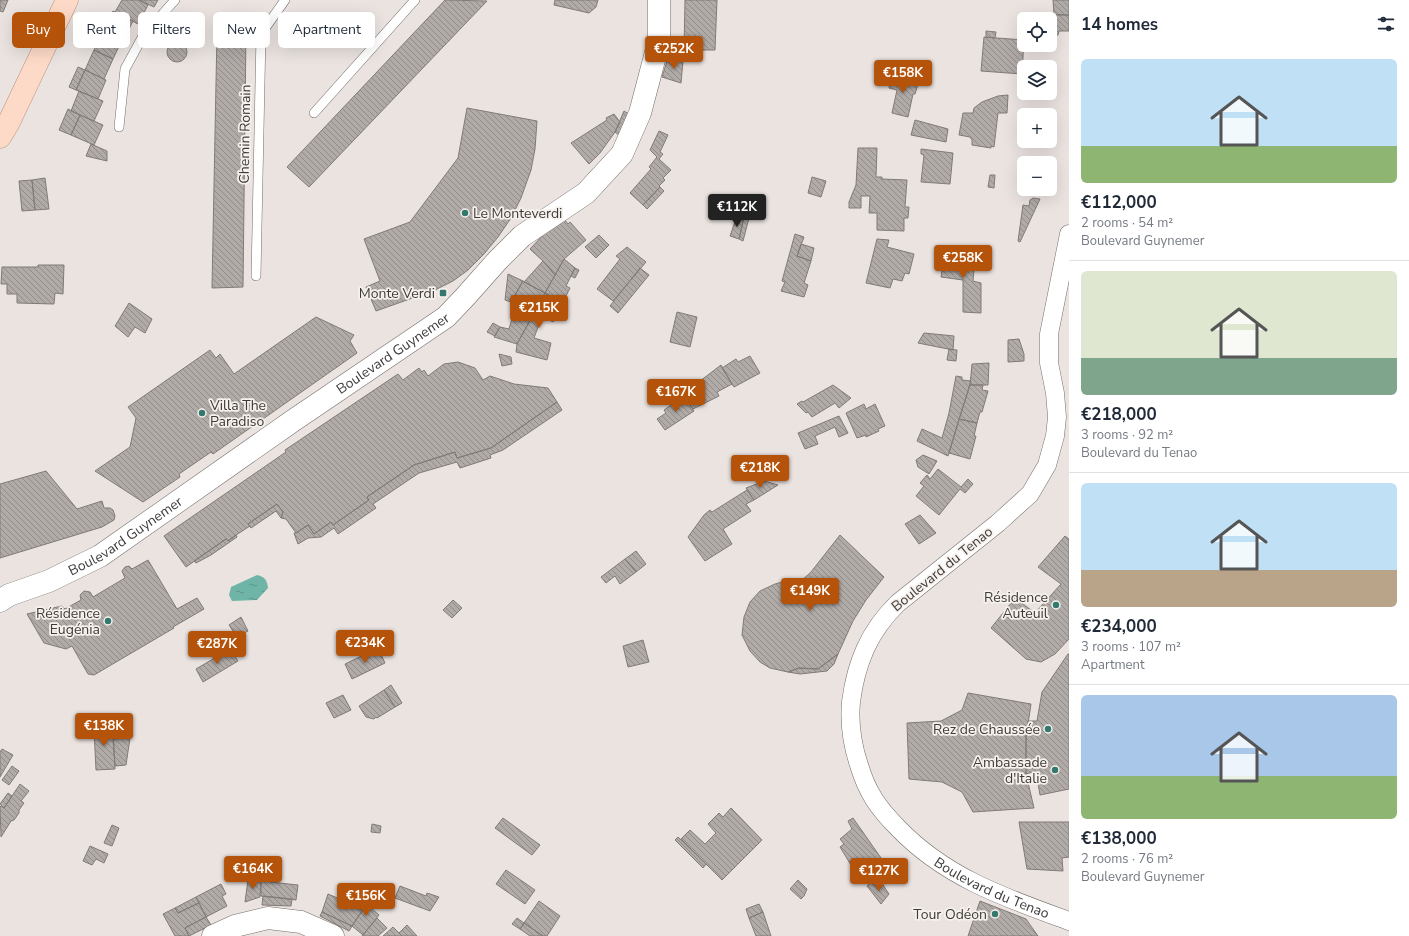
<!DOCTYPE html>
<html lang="en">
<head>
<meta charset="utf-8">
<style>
  :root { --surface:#fff; --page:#f6f6f7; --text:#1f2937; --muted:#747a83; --line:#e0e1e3; --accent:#b45309 }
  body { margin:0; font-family:"Nunito Sans",sans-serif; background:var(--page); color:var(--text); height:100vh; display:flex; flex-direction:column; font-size:15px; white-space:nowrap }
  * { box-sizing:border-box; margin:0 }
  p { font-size:13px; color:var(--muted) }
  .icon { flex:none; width:22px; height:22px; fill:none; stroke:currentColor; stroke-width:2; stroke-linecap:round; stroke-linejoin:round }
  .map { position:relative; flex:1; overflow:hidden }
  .panel { display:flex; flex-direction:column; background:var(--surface); width:340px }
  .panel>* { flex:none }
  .top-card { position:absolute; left:12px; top:12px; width:380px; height:36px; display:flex; gap:8px }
  .controls { position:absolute; left:1017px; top:12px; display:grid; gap:8px }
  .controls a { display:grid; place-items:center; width:40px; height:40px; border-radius:6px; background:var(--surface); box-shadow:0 4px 16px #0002; font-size:20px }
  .price { position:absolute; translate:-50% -34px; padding:0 9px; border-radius:4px; background:var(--accent); color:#fff; font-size:13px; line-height:26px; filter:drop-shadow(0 1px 2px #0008) }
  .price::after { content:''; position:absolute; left:50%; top:24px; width:12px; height:9px; margin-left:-6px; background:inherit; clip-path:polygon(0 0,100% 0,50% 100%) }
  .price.on { background:#222; color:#fff }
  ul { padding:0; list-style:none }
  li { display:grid; align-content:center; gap:8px; height:212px; padding:0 12px }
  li+li { border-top:1px solid var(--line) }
  li span { display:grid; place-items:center; height:124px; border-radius:6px; color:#555 }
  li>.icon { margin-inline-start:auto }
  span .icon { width:72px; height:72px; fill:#fffc; stroke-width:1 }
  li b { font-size:17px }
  h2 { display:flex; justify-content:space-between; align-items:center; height:48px; padding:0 12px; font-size:17px }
  .pill { padding:0 14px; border-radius:6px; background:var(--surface); box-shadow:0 4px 16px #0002; font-size:14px; line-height:36px }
  .pill.on { background:var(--accent); color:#fff }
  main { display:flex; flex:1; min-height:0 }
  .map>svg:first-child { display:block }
</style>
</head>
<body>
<main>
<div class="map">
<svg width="1069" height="936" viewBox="0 0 1069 936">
  <defs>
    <pattern id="water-ripples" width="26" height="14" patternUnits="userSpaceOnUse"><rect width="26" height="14" fill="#6eb5a8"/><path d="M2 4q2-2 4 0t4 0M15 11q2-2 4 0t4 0" fill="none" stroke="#5c948a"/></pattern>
    <pattern id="building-back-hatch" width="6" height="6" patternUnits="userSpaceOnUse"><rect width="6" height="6" fill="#b1aba8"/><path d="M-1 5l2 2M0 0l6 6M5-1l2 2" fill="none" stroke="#918c8a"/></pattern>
  </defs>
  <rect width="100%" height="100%" fill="#eae3e0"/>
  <!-- water -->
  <path fill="url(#water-ripples)" d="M257 575C265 577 267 580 268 588L257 600 232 601 229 595 231 587Z"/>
  <!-- building -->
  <path fill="url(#building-back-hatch)" stroke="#817b77" d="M0 0H8L3 12 0 11Z
    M122 0H139L148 5 138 24 115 12Z
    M139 0H158L154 7Z
    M445 0 487 1 309 187 287 167Z
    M555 0H598L596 7 589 13 554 5Z
    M685 0H717L715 50H684Z
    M1053 0H1069V15H1054Z
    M113 11 133 21 123 41 103 31Z
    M1039 14 1069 15V31H1059L1058 35H1050V19H1039Z
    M103 31 122 40 113 59 94 50Z
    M246 31 243 287 212 288 217 32Z
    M986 31 996 32 995 38 986 37Z
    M984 37 1024 40 1022 74 981 71Z
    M167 52a10 10 0 1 1 20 0a10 10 0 1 1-20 0Z
    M94 50 113 59 104 79 85 70Z
    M668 58 683 61 681 83 662 77Z
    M78 67 85 70 76 90 69 87Z
    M85 70 106 80 98 99 76 90Z
    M880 71 888 73 887 80 879 78Z
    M891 75 919 81 915 94H913L908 117 892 113 897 90 889 88Z
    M79 91 103 101 94 121 71 111Z
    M1008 95 1007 113H998L994 147 991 146V148L972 145V140L970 137 959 135 963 113H973L974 108 982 102 998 96Z
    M467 108 537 121 535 149 531 170 521 198 511 218 498 237 484 254 468 270 453 281 435 290 376 311 366 287 380 281 364 239 410 222 458 158Z
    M68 109 80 115 71 135 59 130Z
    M624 111 629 114 620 136 615 132Z
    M614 114 620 122 615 132 600 153 589 164 571 143 607 120 606 118Z
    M80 115 103 125 94 145 71 135Z
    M915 120 948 129 946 142 911 135Z
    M659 131 668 135 660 152 663 154 659 159 671 170 663 178 665 180 659 186 660 187 643 205 630 193 651 169 649 167 657 157 650 150Z
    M91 144 107 151V161L86 156Z
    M858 148H877L876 177H882V179L907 180 905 207H909L908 218H904V231L877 230V213H869L870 196H861V208H849V202L856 185Z
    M921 149 953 153 950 184 921 182 924 155 921 154Z
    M990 175H995L994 188 988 187Z
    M812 177 826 181 821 197 808 193Z
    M45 178 49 209 35 210 32 180Z
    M32 180 35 210 22 211 19 181Z
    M660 187 664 191 647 209 643 205Z
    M1033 198 1040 199 1020 242 1018 241 1023 205 1029 206 1030 200Z
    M737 216 744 217 739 239 730 236Z
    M743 217 749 218 743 241 739 239 744 217Z
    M564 219 568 224 570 222 586 240 564 259 555 275 544 262 530 249 545 233Z
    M795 234 804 237 797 256 811 261 804 283 808 285 804 297 781 291 785 282 782 281Z
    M599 235 609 245 596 258 585 247Z
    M877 239 889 240 887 247 914 254 909 274 905 273 902 281 893 279 890 288 866 283Z
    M801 244 814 248 811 261 797 256Z
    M627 247 646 262 613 301 597 289 620 259 616 256Z
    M945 248 967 251 964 268 974 269 973 281 981 283V313L963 312V280L941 277Z
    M967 251 975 252 972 269 964 268Z
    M564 259 575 268 566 286 570 288 563 302 545 293Z
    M543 261 555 275 545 293 524 282Z
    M38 265H64L63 294 55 293 54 304 17 303V294H7V284H1L2 267H38Z
    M575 268 579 270 575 278 571 276Z
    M640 268 649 275 618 313 610 306Z
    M508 274 523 281 511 302 505 300Z
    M523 281 545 293 517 344 494 337 500 327 509 329 516 304 511 302Z
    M545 293 563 302 553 322 542 316 534 338 551 343 547 360 516 352 517 344Z
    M129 303 152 319 145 333 135 327 128 337 115 326Z
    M677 312 697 317 690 347 670 342Z
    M316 317 354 335 350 341 357 353 213 454 211 452 179 474 180 477 143 502 95 471 130 447 136 418 128 407 210 350 216 358 220 354 234 374Z
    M493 323 500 327 495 336 487 332Z
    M924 333 954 336 953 350 918 343Z
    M1019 339 1024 354V361L1008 362V340Z
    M949 349 957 350 956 361 947 360Z
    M499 354 511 357 512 364 502 366Z
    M750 356 760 373 734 387 722 368 736 359 738 362Z
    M458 362 475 368 483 380 490 376 514 384 548 388 557 402 491 448 457 458 455 452 414 465 367 497 369 500 333 525 331 522 314 534 308 525 296 533 286 519 281 518 283 512 277 504 248 524 250 526 236 535 228 541 226 539 186 567 164 536 286 452 285 450 398 374 403 380 419 368 422 372 424 370 428 376 444 364Z
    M989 363 988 385H970L972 364Z
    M721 365 732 384 717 392 719 396 693 409 684 396 688 393 687 391Z
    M956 376 962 377V380L971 381 948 456 917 441 922 429 942 438 949 413Z
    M833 385 851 398 839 408 835 403 812 417 808 412 806 413 797 404 802 401 803 402Z
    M970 385H983L982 390 988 391 982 412H980L977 423 959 419Z
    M684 396 694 411 665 430 657 419 666 413 664 410Z
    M557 402 562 410 503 450 490 455 491 458 460 468 457 462 419 473 373 504 376 508 338 534 334 528 321 537 308 538 298 544 294 533H296L308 525 314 534 331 522 333 525 369 500 367 497 414 465 455 452 457 458 491 448Z
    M864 404 866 409 875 404 885 426 878 429 879 431 866 437V435L857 438 846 413Z
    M839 416 848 433 839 437 835 427 815 436 818 444 805 449 798 433Z
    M959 419 977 423 974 436H976L970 459 949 453Z
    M923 455 937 461 929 474 918 467 916 460Z
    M938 469 961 487 968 479 973 484 965 493 960 489 939 515 916 496 924 486 920 483 927 475 930 479Z
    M46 471 77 509 102 501 104 508H110L113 510 115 516 114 520 102 527 0 558V484Z
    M764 481 778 485 754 500 746 488Z
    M747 490 754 500 746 504 751 511 723 529 732 544 705 561 688 537 704 515 710 510 712 512Z
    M277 504 283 512 281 518 276 511 251 528 248 524Z
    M920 515 936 533 919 544 905 524Z
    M236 535 237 537 211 555 196 563 194 561 226 539 228 541Z
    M840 535 884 577 866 600 853 621 838 654 818 669 799 668 788 672 770 668 760 662 750 651 742 635 744 617 750 602 760 591 775 584 786 581 800 582 811 572Z
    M1065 536 1069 539V639L1055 654 1041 662 1026 659 991 628 1015 598 1035 613 1061 584 1038 567Z
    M636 551 646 564 636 572 625 559Z
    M625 559 636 572 620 584 615 576 606 583 601 577Z
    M148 560 177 609 197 598 204 609 173 627 174 628 94 675 88 674 72 646 66 649 44 643 27 614 62 606 65 609 81 600 80 595 84 591 90 592 93 597 125 578 122 571 125 567 129 566 132 569Z
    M453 600 462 608 452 618 443 610Z
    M241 617 248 631 237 637 229 625Z
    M643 640 649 662 628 667 623 646Z
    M378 648 385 663 352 679 345 664Z
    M230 649 238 661 203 682 196 669Z
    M838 654 834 664 827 671 800 674 788 672 799 668 818 669Z
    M1068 654H1069V789L1040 795 1036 771 1026 774V737L1028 721H1037L1042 692Z
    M391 685 402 703 395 707 384 690Z
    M384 690 395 707 377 718 376 717 374 719 366 717 359 706Z
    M968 693 1031 704 1026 737V774L1034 808 973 812 962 792 942 782 909 779 907 723 941 721 962 710Z
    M343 695 351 710 334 718 326 703Z
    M105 720 106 724H107L108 729 113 728 115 769 96 770 94 730H99L98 721Z
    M130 738 126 765 115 766 113 739Z
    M2 749 13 755 0 777V752Z
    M12 766 19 771 9 785 2 780Z
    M20 784 29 791 21 801 24 803 19 810V813L14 820 11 821 1 837 0 807 1 806 4 808Z
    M8 793 12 796 4 808 0 804Z
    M731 808 762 840 722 880 681 839 690 830 705 844 716 833 708 824 719 813 723 817Z
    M503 818 540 845 532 855 495 828Z
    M853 818 881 858 863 871 856 861 851 865 840 847 844 844 840 839 852 829 848 821Z
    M1019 822H1069V857L1062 858 1063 871 1027 869Z
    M372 824 381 826 380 833 371 832Z
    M112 825 119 828 112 846 104 843Z
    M678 837 706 864 703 868 675 840Z
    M90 846 108 854 104 863 96 859 92 865 83 861Z
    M893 860 901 869 888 881 880 872Z
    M506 870 535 890 525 904 496 884Z
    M248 880 261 881 260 897 245 902Z
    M798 880 807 889 804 896 801 899 790 889Z
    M261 881 298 885 296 900 261 896Z
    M872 882 875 886 881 882 889 894 881 904 867 886Z
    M221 884 226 894 222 896 227 906 206 917 196 897Z
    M400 886 426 896 427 893 439 897 430 911 395 898Z
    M328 894 342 900 341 903 362 910 352 926 322 912Z
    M263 896 292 899 291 906 262 905Z
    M196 897 199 903 178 913 175 908Z
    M372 897 378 900 372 909 379 915 363 935 352 926Z
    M539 901 560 916 547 936H543L524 923Z
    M980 901 1026 919 1038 936H968Z
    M199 903 206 917 185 928 189 936H175L163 914 175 908 178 913Z
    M759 904 763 912 749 918 746 909Z
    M322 912 352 926 349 931 320 916Z
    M763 912 771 936H756L749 918Z
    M206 917 211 925 189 936 185 928Z
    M377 918 387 928 378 936H362Z
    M517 918 524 923 520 929 512 924Z
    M524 923 543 936H530L520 929Z
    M407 925 417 936H402L399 933Z
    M393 927 402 936H383Z"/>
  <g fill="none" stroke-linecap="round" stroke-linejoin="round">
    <defs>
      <path id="lane" d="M314 113 415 0
        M119 127 125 69 143 36 175 0
        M256 276 261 34 285 0"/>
      <g id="street">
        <path id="s1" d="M1069 234 1049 334V363L1055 393 1057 417 1055 436 1047 465 1030 494 998 523 898 603C869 631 856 663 851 702 849 724 852 744 859 765 867 792 878 808 898 828 946 878 1006 898 1069 921"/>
      </g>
      <g id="secondary">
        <path id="s2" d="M0 601 9 595 49 581 100 556 294 420 446 317 465 297 497 261 522 236 586 193 622 154 640 113 659 41V0"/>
        <path d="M213 936 235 926 268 918 301 922 333 936"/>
      </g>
      <path id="primary" d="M0 137 8 124 67 0"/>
    </defs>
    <!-- lane casing -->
    <use href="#lane" stroke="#746e6b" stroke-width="10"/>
    <!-- street casing -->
    <use href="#street" stroke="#746e6b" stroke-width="19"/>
    <!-- secondary casing -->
    <use href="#secondary" stroke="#746e6b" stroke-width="23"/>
    <!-- primary casing -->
    <use href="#primary" stroke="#b9937f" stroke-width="23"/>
    <!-- lane -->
    <use href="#lane" stroke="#fff" stroke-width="9"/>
    <!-- street -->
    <use href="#street" stroke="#fff" stroke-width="18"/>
    <!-- secondary -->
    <use href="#secondary" stroke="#fff" stroke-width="22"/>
    <!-- primary -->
    <use href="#primary" stroke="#fddac8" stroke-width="22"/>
  </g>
  <!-- markers -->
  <g fill="#34796e" stroke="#f7f1ed" stroke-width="1.5">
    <circle cx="465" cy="213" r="4"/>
    <rect x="439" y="289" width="8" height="8" rx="2"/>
    <circle cx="202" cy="413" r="4"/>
    <circle cx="1056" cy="605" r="4"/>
    <circle cx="108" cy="621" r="4"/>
    <circle cx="1048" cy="729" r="4"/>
    <circle cx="1055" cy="770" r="4"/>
    <circle cx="995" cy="914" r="4"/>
  </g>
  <g text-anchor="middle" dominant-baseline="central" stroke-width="3.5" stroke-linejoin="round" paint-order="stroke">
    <!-- street labels -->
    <g font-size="14" fill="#3d3b39" stroke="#f7f1ed">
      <text transform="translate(245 134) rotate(-89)">Chemin Romain</text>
      <text stroke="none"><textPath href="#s2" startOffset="466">Boulevard Guynemer</textPath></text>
      <text stroke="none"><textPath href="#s2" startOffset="142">Boulevard Guynemer</textPath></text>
      <text transform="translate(942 569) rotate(-39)">Boulevard du Tenao</text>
      <text stroke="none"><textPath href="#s1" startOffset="803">Boulevard du Tenao</textPath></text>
    </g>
    <!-- poi labels -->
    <g font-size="14" fill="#3d3b39" stroke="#f7f1ed" text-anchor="end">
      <text x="473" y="213" text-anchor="start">Le Monteverdi</text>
      <text x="435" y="293">Monte Verdi</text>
      <text x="210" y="405" text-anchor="start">Villa The<tspan x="210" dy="16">Paradiso</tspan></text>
      <text x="1048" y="597">Résidence<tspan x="1048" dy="16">Auteuil</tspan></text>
      <text x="100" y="613">Résidence<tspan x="100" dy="16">Eugénia</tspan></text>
      <text x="1040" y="729">Rez de Chaussée</text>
      <text x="1047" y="762">Ambassade<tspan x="1047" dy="16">d'Italie</tspan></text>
      <text x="987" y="914">Tour Odéon</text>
    </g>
  </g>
</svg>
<div class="controls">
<a><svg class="icon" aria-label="locate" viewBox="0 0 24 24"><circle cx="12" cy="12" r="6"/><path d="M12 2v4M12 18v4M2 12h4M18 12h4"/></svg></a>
<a><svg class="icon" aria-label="layers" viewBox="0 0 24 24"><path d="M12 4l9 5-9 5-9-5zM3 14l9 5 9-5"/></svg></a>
<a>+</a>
<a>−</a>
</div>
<b class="price" style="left:674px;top:70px">€252K</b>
<b class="price" style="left:903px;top:94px">€158K</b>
<b class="price on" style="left:737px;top:228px">€112K</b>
<b class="price" style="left:963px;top:279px">€258K</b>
<b class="price" style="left:539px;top:329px">€215K</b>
<b class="price" style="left:676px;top:413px">€167K</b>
<b class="price" style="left:760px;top:489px">€218K</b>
<b class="price" style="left:810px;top:612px">€149K</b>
<b class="price" style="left:365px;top:664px">€234K</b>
<b class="price" style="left:217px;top:665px">€287K</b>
<b class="price" style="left:104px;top:747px">€138K</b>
<b class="price" style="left:253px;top:890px">€164K</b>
<b class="price" style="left:879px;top:892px">€127K</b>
<b class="price" style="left:366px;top:917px">€156K</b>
<div class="top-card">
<a class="pill on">Buy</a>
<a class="pill">Rent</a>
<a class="pill">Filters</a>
<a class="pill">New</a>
<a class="pill">Apartment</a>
</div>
</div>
<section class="panel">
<h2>14 homes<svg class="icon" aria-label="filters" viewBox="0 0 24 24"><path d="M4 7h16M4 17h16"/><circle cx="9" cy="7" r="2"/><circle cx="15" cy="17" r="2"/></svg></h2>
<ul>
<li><span style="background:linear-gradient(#bfe0f5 70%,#8fb573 0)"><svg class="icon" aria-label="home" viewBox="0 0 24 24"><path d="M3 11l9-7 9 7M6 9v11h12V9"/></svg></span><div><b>€112,000</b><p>2 rooms · 54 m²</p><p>Boulevard Guynemer</p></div></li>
<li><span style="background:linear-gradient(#dfe7d0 70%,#7fa58c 0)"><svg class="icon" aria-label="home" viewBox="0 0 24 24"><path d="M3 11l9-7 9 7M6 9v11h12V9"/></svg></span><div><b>€218,000</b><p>3 rooms · 92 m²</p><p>Boulevard du Tenao</p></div></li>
<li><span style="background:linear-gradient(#bfe0f5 70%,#b9a48a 0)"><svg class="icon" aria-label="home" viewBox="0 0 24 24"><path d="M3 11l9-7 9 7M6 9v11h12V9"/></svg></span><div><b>€234,000</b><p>3 rooms · 107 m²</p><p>Apartment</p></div></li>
<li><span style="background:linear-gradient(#a9c7e8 65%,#8fb573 0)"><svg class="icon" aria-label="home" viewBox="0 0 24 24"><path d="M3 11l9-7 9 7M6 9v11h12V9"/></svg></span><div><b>€138,000</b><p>2 rooms · 76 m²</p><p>Boulevard Guynemer</p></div></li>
</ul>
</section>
</main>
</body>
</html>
